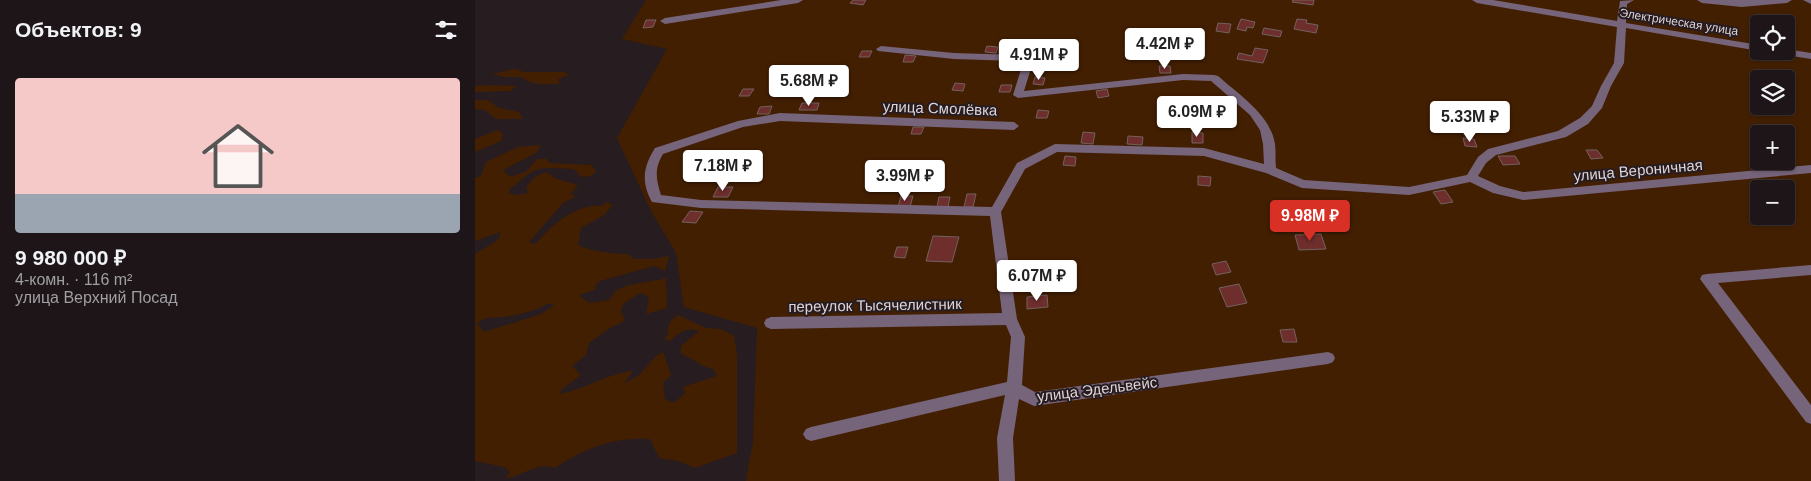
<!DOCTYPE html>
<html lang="ru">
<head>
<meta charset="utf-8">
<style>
  :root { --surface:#1d1518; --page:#2a2225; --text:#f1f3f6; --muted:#a09fa2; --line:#3b3437; --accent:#d93025 }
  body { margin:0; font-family:Arial,sans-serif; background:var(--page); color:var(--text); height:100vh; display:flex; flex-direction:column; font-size:19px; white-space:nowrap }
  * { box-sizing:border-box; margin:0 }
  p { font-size:16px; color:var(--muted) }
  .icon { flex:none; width:28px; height:28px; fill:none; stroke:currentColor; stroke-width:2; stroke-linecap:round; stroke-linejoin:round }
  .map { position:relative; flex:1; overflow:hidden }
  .panel { display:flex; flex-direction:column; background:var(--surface); width:475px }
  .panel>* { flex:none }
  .buttons { position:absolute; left:1275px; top:15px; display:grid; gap:10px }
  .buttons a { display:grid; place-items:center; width:45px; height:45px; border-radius:5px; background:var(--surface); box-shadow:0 1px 4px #0004,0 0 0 1px var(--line); font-size:25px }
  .price { position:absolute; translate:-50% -42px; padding:0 11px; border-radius:5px; background:#fff; color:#222; font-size:16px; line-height:32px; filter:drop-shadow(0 1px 2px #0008) }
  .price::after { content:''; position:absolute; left:50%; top:30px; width:15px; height:11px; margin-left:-8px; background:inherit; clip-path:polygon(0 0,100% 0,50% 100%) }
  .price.current { background:var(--accent); color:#fff }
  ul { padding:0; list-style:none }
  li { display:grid; align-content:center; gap:10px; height:265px; padding:0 15px }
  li+li { border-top:1px solid var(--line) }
  li span { display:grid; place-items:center; height:155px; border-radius:5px; color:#555 }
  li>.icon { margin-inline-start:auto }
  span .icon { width:90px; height:90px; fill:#fffc; stroke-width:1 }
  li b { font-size:21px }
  h2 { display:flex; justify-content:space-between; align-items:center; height:60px; padding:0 15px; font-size:21px }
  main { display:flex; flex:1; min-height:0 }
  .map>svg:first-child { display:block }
</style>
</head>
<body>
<main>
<section class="panel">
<h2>Объектов: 9<svg class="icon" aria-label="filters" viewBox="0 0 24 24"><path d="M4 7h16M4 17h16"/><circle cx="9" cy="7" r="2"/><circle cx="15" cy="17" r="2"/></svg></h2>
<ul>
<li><span style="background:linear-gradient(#f6c9c9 75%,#9aa5b1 0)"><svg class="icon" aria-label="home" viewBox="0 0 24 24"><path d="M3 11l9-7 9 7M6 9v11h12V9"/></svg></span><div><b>9 980 000 ₽</b><p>4-комн. · 116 m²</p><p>улица Верхний Посад</p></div></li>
</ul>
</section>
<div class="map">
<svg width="1336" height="481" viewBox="0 0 1336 481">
  <rect width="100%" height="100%" fill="#271c20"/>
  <!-- green -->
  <path fill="#431f02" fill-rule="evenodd" d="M171 0H1336V481H271L278 442 282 328 209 307 201 253 176 211 142 138 192 49 147 39ZM1284 24H1311V51H1284ZM1284 79H1311V106H1284ZM1284 134H1311V161H1284ZM1284 189H1311V216H1284Z
    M39 69 50 72H89L94 75 83 79 85 84C73 84 56 86 47 77H29L17 74Z
    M15 85 41 86 36 91 0 92V86Z
    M0 100H13L24 108 44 112 48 119H21L10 110 0 109Z
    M23 130 28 134 26 141 0 152V139Z
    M66 145 61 153 28 170 35 177 52 171 62 159H72L74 163 117 165 121 172 116 176 106 177 99 169C84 169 68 165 55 173 47 177 44 184 35 188L34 193 42 195 53 193 51 187 60 177 71 172 82 179 103 185 96 194 101 196 88 203 54 242 60 244C78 225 99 204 127 206L132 202 138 205 129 215 106 228 103 245C114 251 140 254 153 254L159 259H177L194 256 190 271 179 266 125 281 121 285 120 290 104 295 114 303 134 300C137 297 139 292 142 290 152 283 178 282 191 278L192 308 171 314 174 299 171 295 165 293 148 304 146 311 149 317 148 322 135 328 114 343 111 355 97 366 106 375 87 389 84 394C109 390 133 373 158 371L149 384 164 375 181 356 188 352 196 375 188 383 190 399 198 403 210 394 208 387 242 376 238 369C226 367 218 358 206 354V346L224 331C211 327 205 332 195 341L189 339 193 334C192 324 195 321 203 315L231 328 246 329 259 336 262 355V453L220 468 203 461 184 458 175 439C140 437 109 448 80 468 62 462 48 475 30 479L35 472 29 467 0 461V254L23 240 26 232 0 241V178L6 176 11 162 43 147ZM74 303 79 305 66 314 9 332 2 323C11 316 17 318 28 317 42 316 63 310 74 303Z"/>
  <!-- building -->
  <path fill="#6e2e2c" stroke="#706260" d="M378 0H391L388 5 375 3Z
    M818 0H839L838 5 817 2Z
    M766 19 780 22 778 28 772 27 771 31 762 29Z
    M822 19 832 20 831 23 843 25 841 33 819 29Z
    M171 20H181L178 27 168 28Z
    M743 23 756 24 754 33 741 31Z
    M789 28 807 31 805 37 787 34Z
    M512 46 523 47 521 53 510 52Z
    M585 47 595 48 593 54H583Z
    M780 48 793 50 788 63 762 59 764 53 777 56Z
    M387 51H397L394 57H384Z
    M430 55 441 56 438 62H428Z
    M684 66H695L696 73H685Z
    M560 77 570 78 568 85 558 84Z
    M480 83 490 84 488 91 477 90Z
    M526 85H537L535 92H524Z
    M268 89H279L274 96H264Z
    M632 89 634 96 623 98 621 91Z
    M1275 101H1284V106H1291L1295 110 1284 111Z
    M327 103H344L342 110H324Z
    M297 106 294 114H282L285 107Z
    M563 110 574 111 572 118H561Z
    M438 127H449L446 134H436Z
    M608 132 620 133 618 144 606 143Z
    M717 132 728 133V143H717Z
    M653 136 668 137 667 145 652 144Z
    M988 138 999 139 1002 147 990 146Z
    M1111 150H1122L1128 158 1116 159Z
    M590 156 601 157 600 166 588 165Z
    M1023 156H1040L1045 164 1028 165Z
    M723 176 736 177 735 186 723 185Z
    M243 187H258L253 197H238Z
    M970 190 978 202 966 204 958 192Z
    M492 194H501L498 207H489Z
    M426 196H438L435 207H423Z
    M464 197H475L473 207H462Z
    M215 211 228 212 221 223 207 222Z
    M803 211H815L817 221H805Z
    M846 234 851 249 824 250 820 235Z
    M458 236 484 237 477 262 451 261Z
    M422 247H433L430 258 419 257Z
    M751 261 756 272 741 275 737 264Z
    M764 284 772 303 752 307 744 288Z
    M572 295 573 307 552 309V297Z
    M819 329 822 342H808L805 330Z"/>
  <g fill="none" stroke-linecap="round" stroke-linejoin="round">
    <!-- minor -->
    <path fill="#76647a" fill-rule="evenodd" d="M306 0H328L323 3 190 24 185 21 190 18Z
      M997 0H1018L1142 21 1145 1 1159 0 1152 4 1151 23 1284 45V51L1151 28 1149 63 1136 86 1127 108 1113 124 1091 137 1021 155 1011 163 1003 176 1025 186 1048 192 1336 165V173L1048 200 1018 193 995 182 934 195 827 188 791 173 729 156 582 152 550 169 526 212 542 319 550 337 547 385 560 392 853 352 858 354 860 358 858 362 853 364 559 406 544 399 538 438 540 481H524L522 438 530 395 336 441 331 439 328 434 331 429 336 427 532 382 536 337 531 325 296 329 291 327 289 323 291 319 296 317 527 313 515 216 226 208 177 202C166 182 168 167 180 148L263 121 305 113 539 122 544 126 539 130 305 121 268 127 188 154C179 169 181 179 186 195L226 200 517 207 542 163 580 144 729 148 789 164 788 144 785 130 775 115 736 81 708 80 543 98 538 95 548 63 542 61 479 59 403 51 401 49 406 46 479 53 543 55 558 62 549 91 708 74 739 75 743 76C764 95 795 114 800 144 801 152 800 160 801 168L829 180 934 187 992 175 1003 157 1013 149 1083 131 1105 118 1117 106 1126 86 1139 63 1142 27 1002 3Z
      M1222 0H1317L1312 3 1267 7 1227 3Z
      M1328 0H1336V4Z
      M1311 49 1336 53V59L1305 54 1300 51H1311Z
      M1336 265V275L1243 283 1336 405V424L1331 422 1225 279 1227 275 1232 274Z"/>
  </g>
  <g text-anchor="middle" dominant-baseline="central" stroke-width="4" stroke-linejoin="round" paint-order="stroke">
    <!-- far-street labels -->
    <g font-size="12" fill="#ddd5d8" stroke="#271c20">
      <text transform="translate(1204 22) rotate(9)">Электрическая улица</text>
    </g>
    <!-- street labels -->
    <g font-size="15" fill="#ddd5d8" stroke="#271c20">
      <text transform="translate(465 108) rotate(2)">улица Смолёвка</text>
      <text transform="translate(1163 170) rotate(-5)">улица Вероничная</text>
      <text transform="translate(400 305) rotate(-1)">переулок Тысячелистник</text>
      <text transform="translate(622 389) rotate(-7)">улица Эдельвейс</text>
    </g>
  </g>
</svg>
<div class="buttons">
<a><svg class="icon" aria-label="locate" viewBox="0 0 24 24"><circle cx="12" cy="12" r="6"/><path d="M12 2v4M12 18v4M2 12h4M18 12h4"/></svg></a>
<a><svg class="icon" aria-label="layers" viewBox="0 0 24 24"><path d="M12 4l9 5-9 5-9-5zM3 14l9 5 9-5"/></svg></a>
<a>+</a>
<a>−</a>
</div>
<b class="price" style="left:690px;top:70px">4.42M ₽</b>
<b class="price" style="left:564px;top:81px">4.91M ₽</b>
<b class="price" style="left:334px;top:107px">5.68M ₽</b>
<b class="price" style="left:722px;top:138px">6.09M ₽</b>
<b class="price" style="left:995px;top:143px">5.33M ₽</b>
<b class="price" style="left:248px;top:192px">7.18M ₽</b>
<b class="price" style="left:430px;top:202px">3.99M ₽</b>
<b class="price current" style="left:835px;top:242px">9.98M ₽</b>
<b class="price" style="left:562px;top:302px">6.07M ₽</b>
</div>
</main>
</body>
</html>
